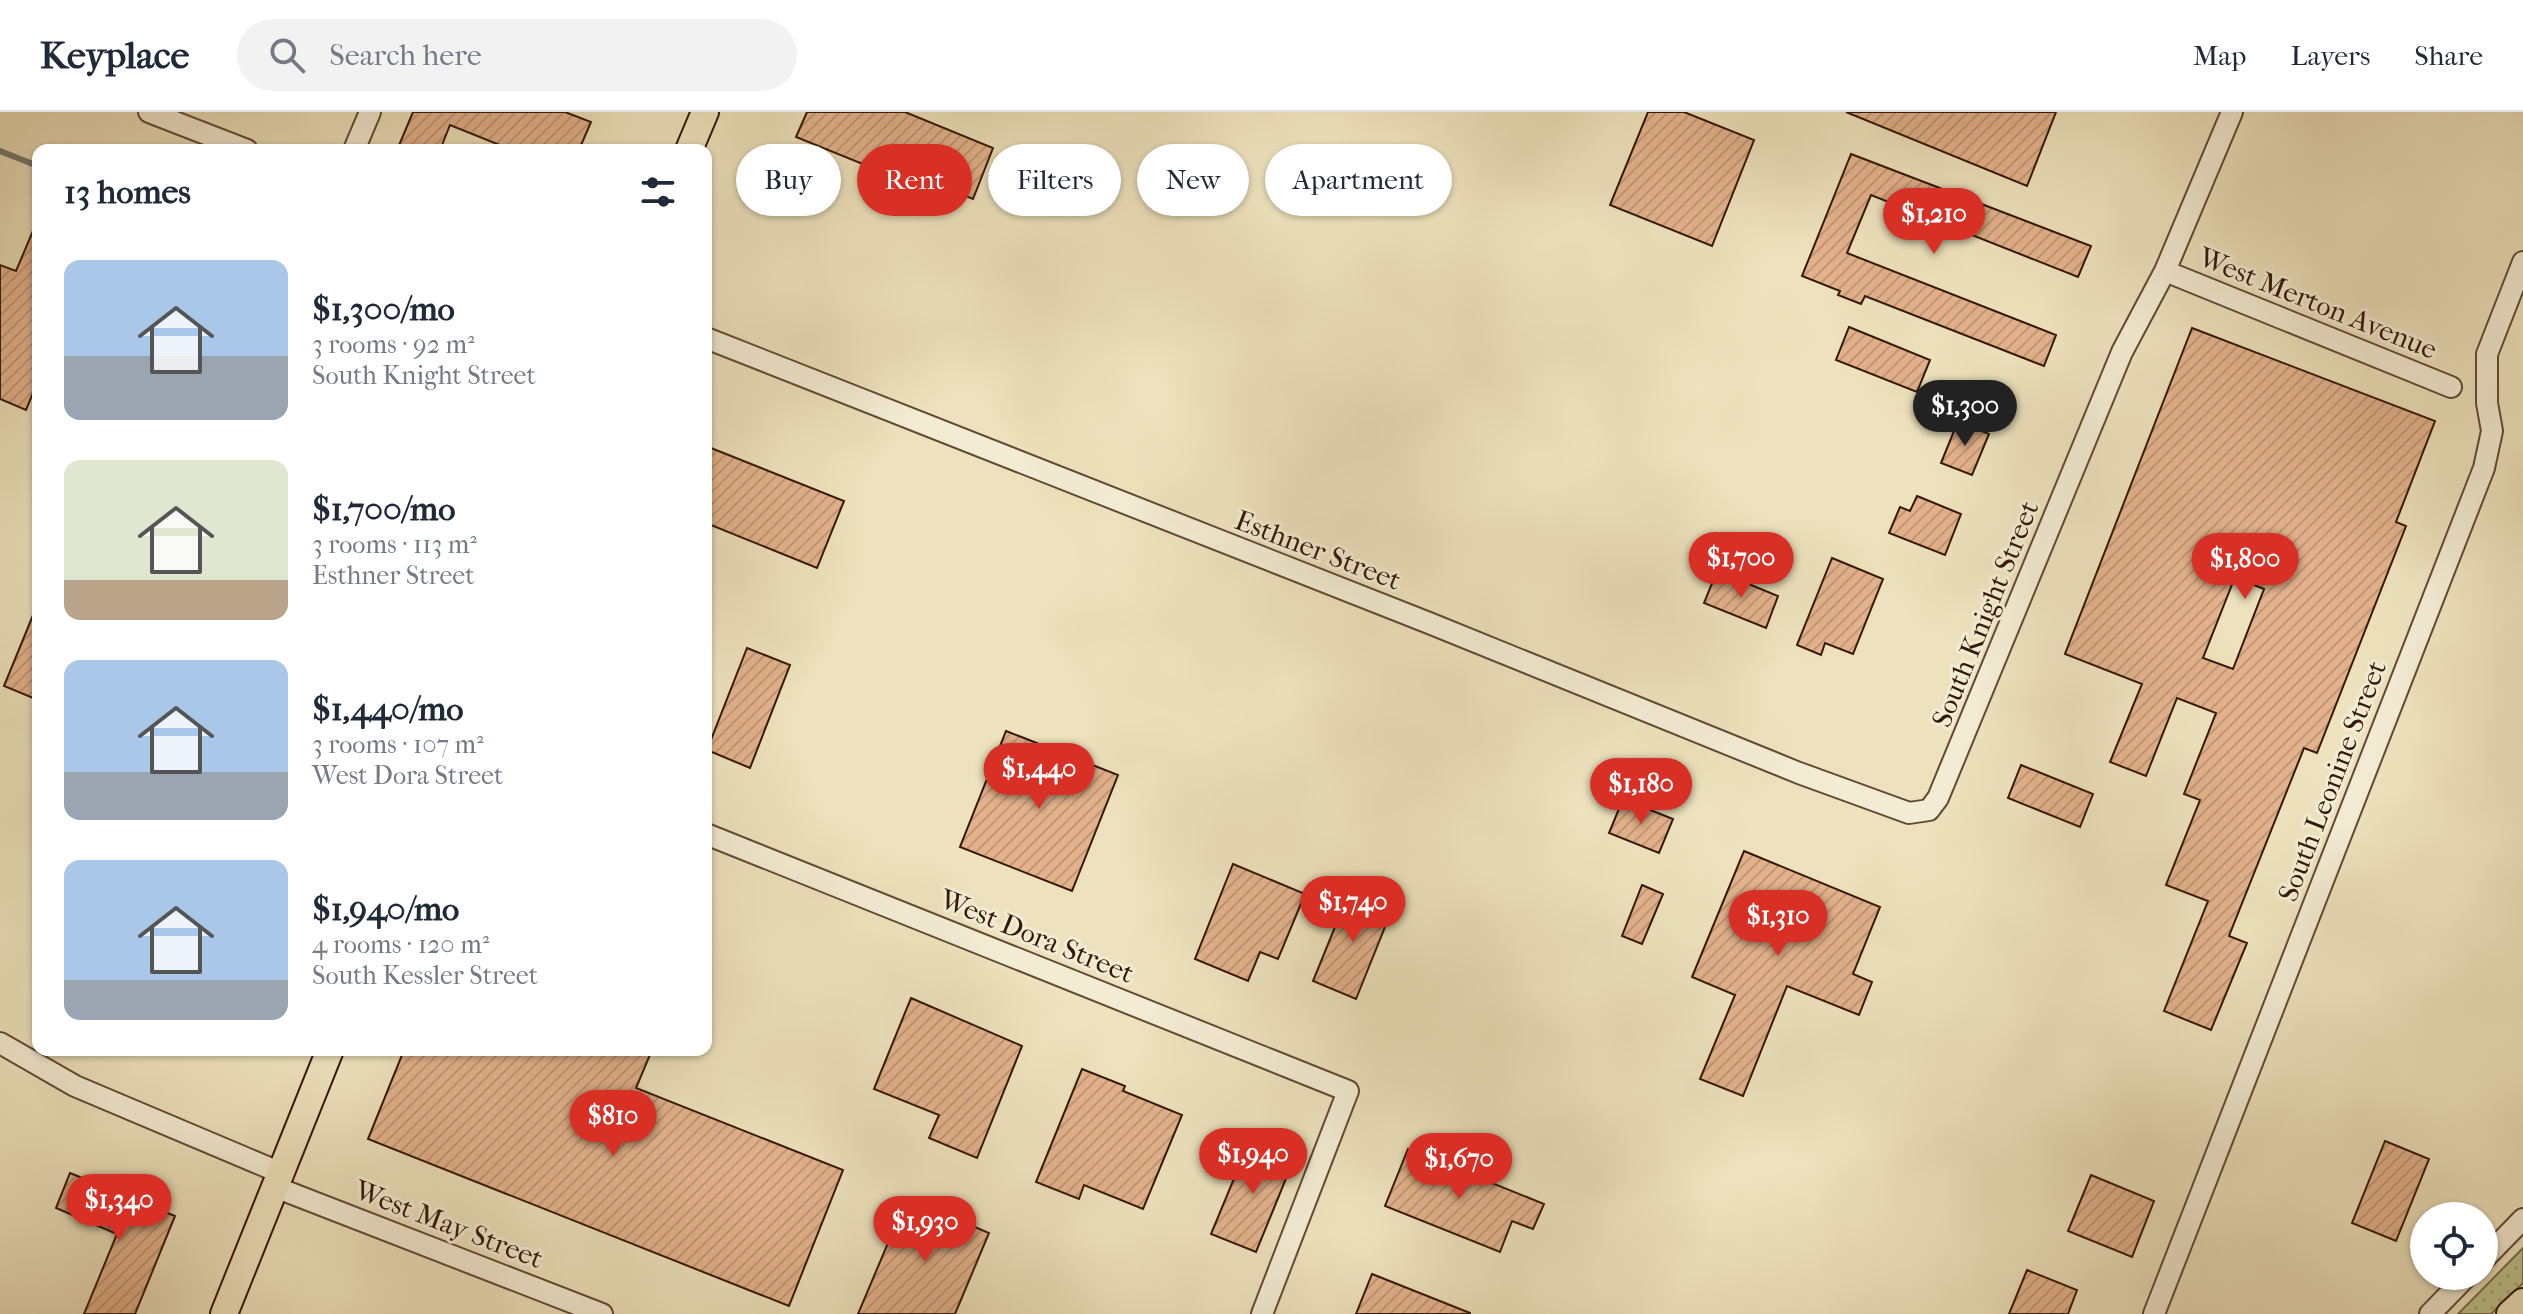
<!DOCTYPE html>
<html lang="en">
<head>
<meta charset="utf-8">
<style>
  :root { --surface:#fff; --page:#f2f2f3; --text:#1f2937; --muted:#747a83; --line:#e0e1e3; --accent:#d93025 }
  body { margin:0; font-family:"IM FELL French Canon",serif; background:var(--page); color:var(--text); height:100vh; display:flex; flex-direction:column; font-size:30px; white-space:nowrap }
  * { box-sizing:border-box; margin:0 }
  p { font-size:26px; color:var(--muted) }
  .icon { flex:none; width:44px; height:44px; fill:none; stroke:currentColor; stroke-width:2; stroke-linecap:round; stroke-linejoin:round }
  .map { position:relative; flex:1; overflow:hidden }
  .details { position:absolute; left:32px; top:32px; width:680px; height:912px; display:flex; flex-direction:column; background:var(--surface); border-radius:16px; box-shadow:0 2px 6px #0004 }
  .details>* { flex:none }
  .hud { position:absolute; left:736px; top:32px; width:760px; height:72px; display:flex; gap:16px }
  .tools { position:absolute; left:2410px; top:1090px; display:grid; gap:16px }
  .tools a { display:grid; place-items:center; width:88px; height:88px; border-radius:50%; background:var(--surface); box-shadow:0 2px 6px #0004; font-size:40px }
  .price { position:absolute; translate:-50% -68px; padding:0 18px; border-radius:28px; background:var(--accent); color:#fff; font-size:26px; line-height:52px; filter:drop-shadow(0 2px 4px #0008) }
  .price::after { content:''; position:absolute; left:50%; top:48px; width:24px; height:18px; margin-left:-12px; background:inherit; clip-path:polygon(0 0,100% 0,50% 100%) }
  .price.active { background:#222; color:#fff }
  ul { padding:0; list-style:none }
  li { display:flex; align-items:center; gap:24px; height:200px; padding:0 32px }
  li span { display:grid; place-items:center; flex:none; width:224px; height:160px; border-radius:16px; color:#555 }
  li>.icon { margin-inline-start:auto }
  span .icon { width:96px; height:96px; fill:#fffc; stroke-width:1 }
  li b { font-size:34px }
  h2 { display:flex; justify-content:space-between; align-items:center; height:96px; padding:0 32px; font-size:34px }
  .chip { padding:0 28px; border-radius:36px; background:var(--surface); box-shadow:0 2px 6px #0004; font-size:28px; line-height:72px }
  .chip.active { background:var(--accent); color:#fff }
  header { display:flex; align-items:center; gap:48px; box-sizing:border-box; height:112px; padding:0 40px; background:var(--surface); border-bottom:2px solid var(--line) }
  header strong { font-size:38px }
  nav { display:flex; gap:44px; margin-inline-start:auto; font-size:28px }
  .search { width:560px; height:72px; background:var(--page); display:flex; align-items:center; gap:20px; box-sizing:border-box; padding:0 28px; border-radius:44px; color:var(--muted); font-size:30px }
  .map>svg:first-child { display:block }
</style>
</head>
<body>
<header>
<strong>Keyplace</strong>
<div class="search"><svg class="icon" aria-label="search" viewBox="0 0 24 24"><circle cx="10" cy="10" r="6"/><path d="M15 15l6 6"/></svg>Search here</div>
<nav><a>Map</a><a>Layers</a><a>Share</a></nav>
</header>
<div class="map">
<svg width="2523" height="1202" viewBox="0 0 2523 1202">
  <defs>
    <pattern id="grass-dots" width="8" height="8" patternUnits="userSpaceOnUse" patternTransform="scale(2)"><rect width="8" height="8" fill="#bec28d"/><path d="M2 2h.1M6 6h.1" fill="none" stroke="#a4a678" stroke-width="1.8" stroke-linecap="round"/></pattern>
    <pattern id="building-hatch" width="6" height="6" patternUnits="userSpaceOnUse" patternTransform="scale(2)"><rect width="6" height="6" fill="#e3b28c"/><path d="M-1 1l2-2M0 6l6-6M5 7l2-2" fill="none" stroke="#c39877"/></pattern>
  </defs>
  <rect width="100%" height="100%" fill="#ede2bd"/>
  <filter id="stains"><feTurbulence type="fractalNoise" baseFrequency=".0025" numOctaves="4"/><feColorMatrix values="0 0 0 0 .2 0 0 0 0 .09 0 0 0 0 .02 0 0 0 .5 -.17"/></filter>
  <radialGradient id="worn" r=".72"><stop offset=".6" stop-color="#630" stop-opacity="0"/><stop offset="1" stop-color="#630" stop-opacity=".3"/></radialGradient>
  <!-- grass -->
  <path fill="url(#grass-dots)" stroke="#796d48" stroke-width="2" d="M2523 1136V1171L2491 1202H2458Z"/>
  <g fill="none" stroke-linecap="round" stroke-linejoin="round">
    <!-- stream -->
    <path stroke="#717b6e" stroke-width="6" d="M0 39 38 54"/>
  </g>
  <!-- building -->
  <path fill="url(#building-hatch)" stroke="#341804" stroke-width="2" fill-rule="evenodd" d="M413 0H565L591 10 579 38H512L450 13 440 38H397Z
    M807 0H905L993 36 973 87 868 44 865 53 796 25Z
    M1648 0H1684L1754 28 1712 134 1610 93Z
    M1846 0H2056L2027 74Z
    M1851 42 2091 134 2078 165 1871 83 1847 141 2056 223 2044 254 1865 184 1861 192 1838 183 1840 179 1802 164Z
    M38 107V269L26 298 0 287V153L16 159Z
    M1849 215 1930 248 1917 280 1836 248Z
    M2192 216 2435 309 2396 410 2406 414 2317 641 2304 636 2229 824 2247 831 2211 918 2164 899 2208 789 2166 773 2200 688 2184 682 2216 601 2177 586 2146 664 2110 650 2142 572 2065 542ZM2235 465 2264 477 2233 557 2203 546Z
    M1958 309 1989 322 1972 363 1941 351Z
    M706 334 844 389 817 456 706 411Z
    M1917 384 1961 402 1945 443 1889 421 1900 395 1910 399Z
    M1832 446 1883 467 1853 542 1825 531 1821 543 1797 533Z
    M1717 459 1778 484 1766 516 1704 491Z
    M38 491V588L4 574Z
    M747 536 790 553 750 656 707 638Z
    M1006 619 1118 663 1072 779 960 735Z
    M2021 653 2093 682 2080 715 2008 686Z
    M1623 687 1673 707 1659 741 1609 721Z
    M1744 739 1880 795 1853 862 1872 870 1859 903 1787 874 1743 984 1700 967 1735 883 1692 865Z
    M1233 752 1305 782 1278 847 1260 840 1248 869 1195 847Z
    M1642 773 1663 782 1642 832 1622 824Z
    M1350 778 1393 795 1356 887 1313 869Z
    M911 886 1022 934 977 1046 929 1026 939 1003 874 977Z
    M404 938H652L636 976 843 1058 789 1194 368 1027Z
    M1082 957 1125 974 1123 979 1182 1003 1143 1097 1084 1073 1079 1087 1036 1070Z
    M1250 1028 1294 1047 1256 1140 1211 1122Z
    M2385 1029 2429 1047 2396 1129 2352 1111Z
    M1408 1037 1544 1092 1533 1117 1512 1109 1500 1140 1385 1094Z
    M70 1061 175 1104 135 1202H84L117 1122 56 1096Z
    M2091 1063 2154 1089 2132 1145 2068 1119Z
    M907 1086 989 1121 955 1202H858Z
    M2027 1158 2077 1178 2068 1202H2009Z
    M1372 1162 1470 1201V1202H1356Z"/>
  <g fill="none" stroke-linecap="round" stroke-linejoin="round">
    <defs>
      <path id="minor" d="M149 0 247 38
        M354 38 370 0
        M2165 159 2451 275
        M706 226 1429 511 1799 661 1909 701 1929 698 1938 686 2122 240 2165 159 2232 0
        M706 722 1348 979 1262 1202
        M0 931 75 974 281 1061
        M275 1075 602 1202
        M2484 1147 2523 1107
        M2154 1202 2484 356 2492 319 2487 291V242L2523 150
        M2430 1202 2467 1164"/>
      <path id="major" d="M689 38 705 0
        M224 1202 330 938
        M2510 1202 2523 1190"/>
    </defs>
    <!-- minor casing -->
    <use href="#minor" stroke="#624a32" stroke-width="24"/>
    <!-- major casing -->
    <use href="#major" stroke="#341804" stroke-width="30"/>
    <!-- minor -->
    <use href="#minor" stroke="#f3ecd4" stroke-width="20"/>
    <!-- major -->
    <use href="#major" stroke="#ede2bd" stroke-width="26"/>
  </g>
  <g text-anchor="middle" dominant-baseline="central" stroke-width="6" stroke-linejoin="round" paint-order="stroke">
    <!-- street labels -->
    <g font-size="28" fill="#341804" stroke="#f3ecd4">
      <text transform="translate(2318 191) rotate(22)">West Merton Avenue</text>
      <text transform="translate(1318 438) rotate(21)">Esthner Street</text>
      <text transform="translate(1985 502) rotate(-68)">South Knight Street</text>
      <text transform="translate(2332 669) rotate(-69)">South Leonine Street</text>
      <text transform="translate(1037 824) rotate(22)">West Dora Street</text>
      <text transform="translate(449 1112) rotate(21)">West May Street</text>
    </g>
  </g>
  <rect width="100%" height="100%" filter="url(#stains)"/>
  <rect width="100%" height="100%" fill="url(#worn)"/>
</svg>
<div class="tools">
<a><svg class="icon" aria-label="locate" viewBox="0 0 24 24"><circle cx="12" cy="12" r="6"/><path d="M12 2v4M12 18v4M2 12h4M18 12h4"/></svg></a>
</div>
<b class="price" style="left:1934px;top:144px">$1,210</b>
<b class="price active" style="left:1965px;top:336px">$1,300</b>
<b class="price" style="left:1741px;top:488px">$1,700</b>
<b class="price" style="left:2245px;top:489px">$1,800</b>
<b class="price" style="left:1039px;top:699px">$1,440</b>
<b class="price" style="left:1641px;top:714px">$1,180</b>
<b class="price" style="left:1353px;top:832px">$1,740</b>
<b class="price" style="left:1778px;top:846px">$1,310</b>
<b class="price" style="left:613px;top:1046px">$810</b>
<b class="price" style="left:1253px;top:1084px">$1,940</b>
<b class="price" style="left:1459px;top:1089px">$1,670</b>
<b class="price" style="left:119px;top:1130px">$1,340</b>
<b class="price" style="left:925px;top:1152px">$1,930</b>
<div class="hud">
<a class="chip">Buy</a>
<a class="chip active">Rent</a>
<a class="chip">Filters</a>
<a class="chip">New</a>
<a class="chip">Apartment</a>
</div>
<section class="details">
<h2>13 homes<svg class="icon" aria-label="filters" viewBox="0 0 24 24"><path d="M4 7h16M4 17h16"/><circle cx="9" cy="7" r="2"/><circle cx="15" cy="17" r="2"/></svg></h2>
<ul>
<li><span style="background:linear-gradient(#a9c7e8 60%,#9aa5b1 0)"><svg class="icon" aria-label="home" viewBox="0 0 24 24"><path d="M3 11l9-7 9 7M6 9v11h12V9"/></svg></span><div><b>$1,300/mo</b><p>3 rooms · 92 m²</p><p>South Knight Street</p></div></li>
<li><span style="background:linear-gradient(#dfe7d0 75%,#b9a48a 0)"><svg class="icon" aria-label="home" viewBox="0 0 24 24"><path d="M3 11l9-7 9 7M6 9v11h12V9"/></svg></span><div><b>$1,700/mo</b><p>3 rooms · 113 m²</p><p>Esthner Street</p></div></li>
<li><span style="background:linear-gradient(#a9c7e8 70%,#9aa5b1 0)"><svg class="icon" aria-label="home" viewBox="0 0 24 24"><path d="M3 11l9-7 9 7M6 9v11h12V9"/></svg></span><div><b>$1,440/mo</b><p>3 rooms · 107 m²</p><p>West Dora Street</p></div></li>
<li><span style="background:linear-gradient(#a9c7e8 75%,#9aa5b1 0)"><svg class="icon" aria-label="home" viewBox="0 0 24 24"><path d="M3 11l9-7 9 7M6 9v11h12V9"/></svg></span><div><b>$1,940/mo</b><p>4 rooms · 120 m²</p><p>South Kessler Street</p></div></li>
</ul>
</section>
</div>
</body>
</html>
